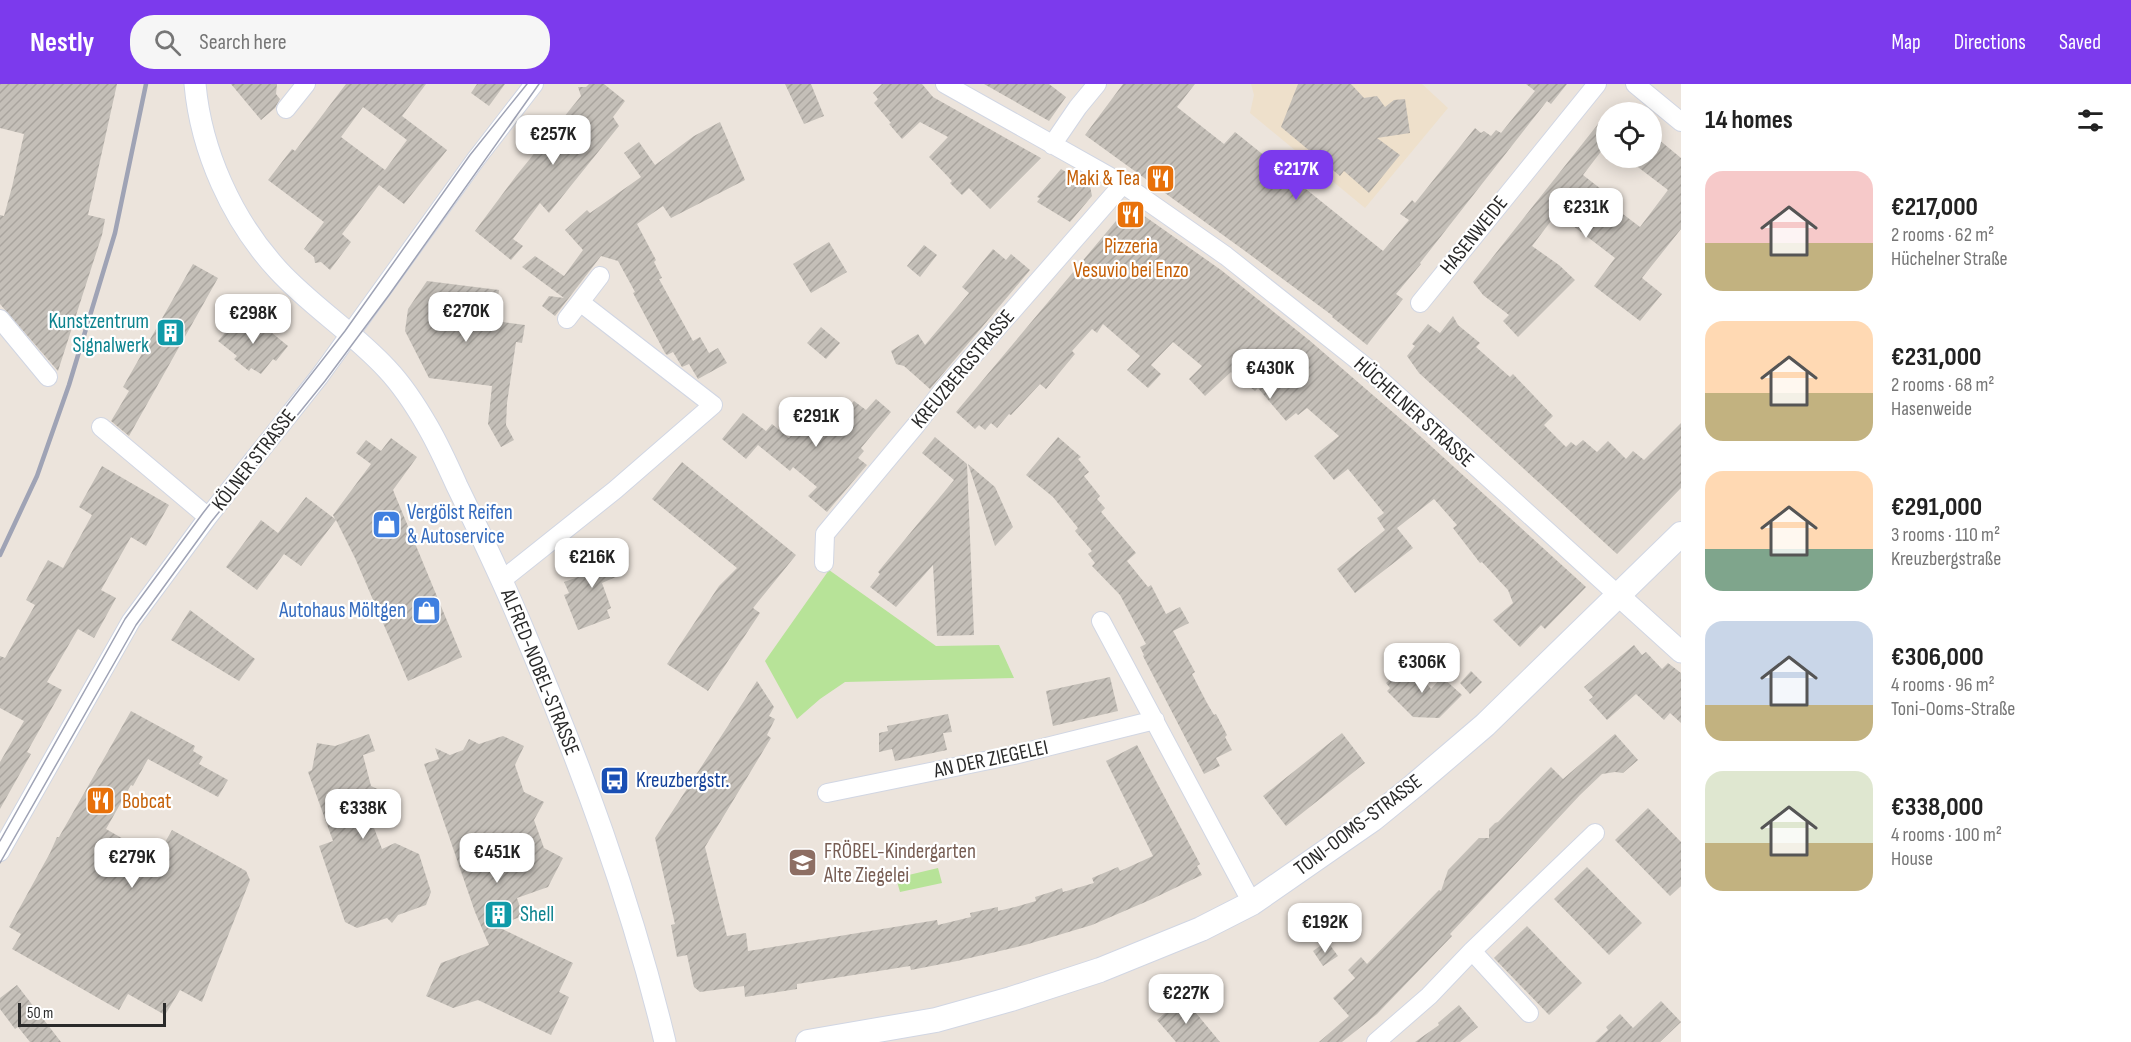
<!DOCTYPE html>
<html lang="en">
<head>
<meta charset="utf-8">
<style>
  :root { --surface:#fff; --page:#f6f6f6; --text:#222; --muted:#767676; --accent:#7c3aed }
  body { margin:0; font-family:"Sofia Sans Condensed",sans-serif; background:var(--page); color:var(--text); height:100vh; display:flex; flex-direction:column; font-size:22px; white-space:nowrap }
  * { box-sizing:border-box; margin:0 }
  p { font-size:20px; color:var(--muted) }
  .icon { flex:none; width:33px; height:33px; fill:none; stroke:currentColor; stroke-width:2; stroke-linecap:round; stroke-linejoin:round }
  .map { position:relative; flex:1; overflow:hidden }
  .side { display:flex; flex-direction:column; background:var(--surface); width:450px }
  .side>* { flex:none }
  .controls { position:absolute; left:1596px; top:18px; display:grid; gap:12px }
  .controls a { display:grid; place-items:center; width:66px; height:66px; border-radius:50%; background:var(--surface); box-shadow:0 3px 15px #0003; font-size:30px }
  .scale { position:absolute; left:18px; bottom:15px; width:148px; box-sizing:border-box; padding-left:6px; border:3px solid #2a2a2a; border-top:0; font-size:16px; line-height:21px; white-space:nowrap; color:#2a2a2a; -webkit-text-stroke:4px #fff; paint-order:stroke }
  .price { position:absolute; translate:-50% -51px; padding:0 14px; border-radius:12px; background:#fff; color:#222; font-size:20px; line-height:39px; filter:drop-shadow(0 2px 3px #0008) }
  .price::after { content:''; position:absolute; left:50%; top:36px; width:18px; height:14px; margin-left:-9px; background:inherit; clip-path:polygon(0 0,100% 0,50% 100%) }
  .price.on { background:var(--accent); color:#fff }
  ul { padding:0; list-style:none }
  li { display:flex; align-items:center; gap:18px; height:150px; padding:0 24px }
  li span { display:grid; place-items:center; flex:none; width:168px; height:120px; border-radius:18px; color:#555 }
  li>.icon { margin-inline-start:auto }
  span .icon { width:72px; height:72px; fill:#fffc; stroke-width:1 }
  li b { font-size:26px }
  h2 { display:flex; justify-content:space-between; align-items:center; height:72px; padding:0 24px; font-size:26px }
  header { display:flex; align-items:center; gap:36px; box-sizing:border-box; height:84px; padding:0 30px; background:var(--accent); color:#fff }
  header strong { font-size:28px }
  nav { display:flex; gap:33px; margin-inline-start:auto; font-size:21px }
  .search { width:420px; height:54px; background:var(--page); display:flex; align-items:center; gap:15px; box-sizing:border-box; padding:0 21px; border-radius:24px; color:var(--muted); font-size:22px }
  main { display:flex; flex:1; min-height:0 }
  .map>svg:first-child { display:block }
</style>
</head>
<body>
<header>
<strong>Nestly</strong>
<div class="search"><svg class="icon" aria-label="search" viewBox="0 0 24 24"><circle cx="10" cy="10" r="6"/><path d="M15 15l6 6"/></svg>Search here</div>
<nav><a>Map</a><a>Directions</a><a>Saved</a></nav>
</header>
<main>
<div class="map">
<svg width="1681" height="958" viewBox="0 0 1681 958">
  <defs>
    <pattern id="building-hatch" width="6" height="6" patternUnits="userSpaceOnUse" patternTransform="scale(1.5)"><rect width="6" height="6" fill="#c4bfb8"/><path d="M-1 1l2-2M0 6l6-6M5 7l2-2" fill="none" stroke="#a9a49e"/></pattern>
  </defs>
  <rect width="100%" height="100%" fill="#ece4dc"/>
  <!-- education -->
  <path fill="#eee0cb" d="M1251 0H1422L1448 24 1365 124 1250 29 1254 11Z"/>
  <!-- park -->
  <path fill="#b7e398" d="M829 486 936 562 999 561 1014 594 845 598 820 615 797 635 765 577Z
    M938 784 942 799 900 808 896 794Z"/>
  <!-- building -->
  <path fill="url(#building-hatch)" fill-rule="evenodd" d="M0 0H117L88 131 105 135 102 151 58 287 0 220V131L4 132 12 103 24 50 0 44Z
    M231 0H277L276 10 280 15 275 24 261 36Z
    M346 0H426L402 32 447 66 404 120 379 101 342 150 351 158 330 186 321 178 315 179 314 173 304 165 324 138 268 96 292 65 295 67ZM363 23 407 56 385 86 341 53Z
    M477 0H505L489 22 471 9Z
    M589 0H604L625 17 613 33 619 42 549 129 540 119 513 155 523 162 511 176 475 147 516 92 581 12 578 3H586Z
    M785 0H811L824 32 804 40Z
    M882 0H922L933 13 1041 74 990 125 969 104 962 111 950 99 952 97 929 73 948 53 920 38 902 55 889 40 891 39 874 19 878 15 873 9Z
    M984 0H1049L1066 13 1049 37Z
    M1123 0H1195L1177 23 1224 60 1235 48 1383 167 1409 136 1400 130 1412 116 1415 119 1475 44 1481 49 1484 47 1491 52 1496 46 1501 49 1535 7 1526 0H1567L1551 20 1547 17 1420 179 1421 180 1396 210 1403 215 1367 261 1332 233 1333 232 1245 167 1085 51Z
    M1298 0H1351L1364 14 1377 12 1385 23 1394 16 1405 15 1410 49 1377 54 1400 71 1369 109 1344 87 1340 92 1281 43Z
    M1606 30V61L1583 91 1615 116 1611 121 1640 143 1668 106 1626 74H1652V50L1681 74V145L1642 194 1662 210 1640 237 1594 202 1615 174 1564 135 1561 138 1554 133 1532 162 1559 181 1575 196 1518 253 1503 237 1509 231 1483 211 1473 198Z
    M720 38 745 96 671 134 663 122 637 140 656 176 654 178 662 194 659 195 693 257 700 253 709 269 718 264 727 279 698 295 689 280 682 283 673 268 667 271 665 269 633 209 635 208 618 177 601 172 555 232 542 222 549 212 564 214 522 183 535 172 564 192 583 166 565 146 587 126 590 129 641 93 624 69 639 58 655 81 694 52Z
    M1061 85 1090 102 1092 112 1070 138 1037 118 1040 114 1037 113Z
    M1133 124 1221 186 1309 256 1410 343 1586 503 1545 545 1541 541 1520 563 1493 536 1513 519 1508 506 1482 478 1480 479 1453 444 1457 441 1434 415 1397 444 1413 464 1355 509 1337 485 1385 446 1377 434 1384 429 1348 385 1334 396 1314 372 1339 352 1307 324 1298 331 1296 329 1286 337 1258 304 1255 307 1231 288 1205 312 1189 295 1202 282 1173 258 1151 281 1161 290 1148 304 1127 286 1140 272 1103 240 1097 249 1092 245 1072 267 1075 270 1046 305 1040 300 1011 331 1009 330 997 344 991 339 985 346 979 341 975 345 956 328 1126 125Z
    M829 158 847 188 811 209 793 180Z
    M924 161 937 171 920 193 907 182Z
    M993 165 1006 176 1011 170 1030 186 930 305 904 282 896 280 891 267 918 250 925 261 969 209 962 203Z
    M193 180 218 194 129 352 111 337 129 307 123 303Z
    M427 197 499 206 495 237 525 241 522 259 516 258 507 319 506 341 514 356 501 363 488 340 492 302 429 294 405 247 408 225Z
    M250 231 288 262 276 277 273 275 261 290 251 284 249 287 234 275 237 272 218 257 230 243 237 248Z
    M1453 232 1458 241 1480 259 1476 263 1510 293 1513 290 1553 332 1544 341 1566 363 1571 358 1576 362 1583 356 1597 368 1608 357 1626 375 1633 367 1644 376 1681 339V404L1617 470 1419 289 1407 272 1415 262 1412 260 1428 240 1440 249Z
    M821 243 840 259 826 275 807 259Z
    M876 315 891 328 861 364 864 367 858 374 867 381 827 428 808 412 817 403 793 383 790 387 758 361 746 375 722 355 743 329 766 347 772 340 789 354 808 332 828 349 854 317 866 326Z
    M935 353 967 380 974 551 937 552 933 481 896 523 870 503 880 490 878 488 954 396 922 369Z
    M1058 353 1081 373 1078 375 1089 388 1084 392 1100 412 1097 415 1105 424 1101 428 1136 469 1127 477 1148 503 1151 501 1166 530 1180 523 1189 539 1173 547 1195 588 1192 590 1207 619 1214 631 1216 630 1227 651 1225 653 1232 666 1216 674 1220 682 1204 690 1143 572 1144 571 1140 563 1146 560 1120 511 1092 482 1095 479 1088 470 1092 467 1075 447 1078 444 1053 413 1026 391Z
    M391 354 417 373 393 406 462 573 408 597 355 474 336 436 301 482 284 470 257 506 226 483 261 436 278 449 306 413 335 435 333 431 371 380 356 369 366 356 381 367Z
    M682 378 796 471 753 524 760 529 708 607 667 580 719 502 737 484 652 415Z
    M968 380 995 403 1013 443 995 462Z
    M102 382 169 421 146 462 131 453 101 506 116 514 94 554 78 545 47 598 62 606 27 668 31 670 0 725V678L24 637 0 624V572L5 574 35 521 26 516 48 476 63 484 92 431 79 423Z
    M607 459 620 491 602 499 611 524 607 526 610 534 578 546 564 511 569 509 564 498 581 492 579 486 593 481 588 468Z
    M190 526 255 575 239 597 171 556Z
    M1634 561 1642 571 1646 568 1662 585 1668 579 1681 589V639L1670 629 1664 636 1636 610 1607 636 1589 616 1593 613 1584 603Z
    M1409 579 1431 605 1442 593 1462 611 1439 634 1413 633 1387 607 1390 604 1386 599Z
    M1471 587 1482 598 1470 610 1460 599Z
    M1110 593 1118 627 1053 642 1046 607Z
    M757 597 774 623 769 632 775 635 767 651 771 654 705 763 727 852 746 849 748 867 937 836 938 841 971 833 970 829 979 827 998 823V827L1015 823 1036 817 1035 813 1051 808 1062 804 1063 808 1094 799 1092 794 1118 783 1120 787 1153 772 1106 677 1137 661 1200 780 1197 782 1202 791 1150 816 1092 841 1025 861 957 877 911 886 910 882 797 900V905L745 913 744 902 700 908 694 903 687 871 677 873 671 841 675 840 655 754Z
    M131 627 195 662 193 667 203 673 199 680 228 696 218 713 148 675 133 702 131 701 106 745 139 764 141 759 159 769 172 746 246 787 250 796 202 918 180 906 165 931 128 910 119 926 51 887 12 865 21 850 9 843 50 769 57 753H59Z
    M948 630 952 648 943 649 947 666 895 677 892 665 879 668V649L888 647 887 642Z
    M1342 649 1365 679 1286 742 1263 712Z
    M369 650 375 667 363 671 371 702 390 711 374 744 382 765 395 759 419 770 431 808 426 821 398 831 392 839 387 834 357 844 345 838 319 762 333 757 308 688 312 686 317 659 335 662Z
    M1615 650 1638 676 1623 689 1615 688 1602 690 1580 711 1450 850 1452 852 1377 930 1342 958H1319L1349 932 1333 914 1355 894 1348 886 1361 873 1367 880 1439 806 1441 807 1448 786 1479 754H1489V745L1495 739 1498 738 1551 683 1563 695Z
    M503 652 524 662 515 681 524 708 544 718 534 736 544 764 563 774 548 803 517 814 523 832 496 842 573 879 559 908 569 913 551 951 478 916 453 924 426 912 441 879 489 861 475 828 424 680 439 675 435 664 450 671 463 666 469 655 479 660Z
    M1648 724 1681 758V802L1670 812 1615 756Z
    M1587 783 1642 839 1609 871 1554 815Z
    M1527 842 1582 899 1549 931 1494 874Z
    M1327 857 1338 872 1323 882 1313 867Z
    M17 901 61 958H30L18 943 15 945 0 925V914Z
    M1183 914 1191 923 1220 958H1176L1157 936Z
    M1661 917 1681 938 1660 958H1595L1608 946 1606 943 1620 930 1633 944Z
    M1459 921 1478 943 1460 958H1415L1439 941 1438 939Z"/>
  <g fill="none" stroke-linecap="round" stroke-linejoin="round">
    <defs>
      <path id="minor" d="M945 0 1123 100 1226 172 1366 283 1618 511
        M1635 0 1681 38
        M286 25 306 0
        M1052 61 1078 23 1097 0
        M1420 219 1597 0
        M0 235 48 293
        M567 235 600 192
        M101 343 208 433
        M824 479 825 450 916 341 943 306 1123 100
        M502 496 615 406 713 321 580 218
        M1101 537 1252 819
        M827 709 1014 671 1155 636
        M0 768 131 537 208 433 319 293 476 75 534 0
        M1472 867 1529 929
        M1376 958 1429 912 1472 867 1595 749"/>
      <path id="tertiary" d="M195 0C201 67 232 136 278 186 311 222 354 249 387 285 404 303 416 322 428 343 439 362 448 382 457 402 480 449 503 497 523 545 580 679 631 816 665 958
        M1618 511 1681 568"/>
      <path id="secondary" d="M808 958 936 936 1011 915 1100 886 1201 845 1252 819 1373 735 1416 700 1485 641 1681 450"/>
    </defs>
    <!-- minor casing -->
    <use href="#minor" stroke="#d1d6e3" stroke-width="20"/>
    <!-- tertiary casing -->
    <use href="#tertiary" stroke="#d1d6e3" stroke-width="23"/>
    <!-- secondary casing -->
    <use href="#secondary" stroke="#d1d6e3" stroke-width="26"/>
    <!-- minor -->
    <use href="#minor" stroke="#fff" stroke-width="18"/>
    <!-- tertiary -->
    <use href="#tertiary" stroke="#fff" stroke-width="21"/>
    <!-- secondary -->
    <use href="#secondary" stroke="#fff" stroke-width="24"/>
    <!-- tram -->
    <path stroke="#9fa3b5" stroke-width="1.5" d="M0 757 125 535 203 429 345 247 470 71 527 0
      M0 779 136 541 211 438 325 297 389 211 539 0"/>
    <!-- rail -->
    <path stroke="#9fa3b5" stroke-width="4.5" d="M0 471 37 392 69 301 115 149 146 0"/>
  </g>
  <!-- icons -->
  <defs>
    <symbol id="restaurant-square" viewBox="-11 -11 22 22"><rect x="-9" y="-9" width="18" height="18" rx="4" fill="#e8710a" stroke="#fff"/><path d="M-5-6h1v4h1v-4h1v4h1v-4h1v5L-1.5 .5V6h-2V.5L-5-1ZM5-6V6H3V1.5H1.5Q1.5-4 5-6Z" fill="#fff"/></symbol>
    <symbol id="building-square" viewBox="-11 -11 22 22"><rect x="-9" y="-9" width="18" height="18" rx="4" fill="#0f9aa8" stroke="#fff"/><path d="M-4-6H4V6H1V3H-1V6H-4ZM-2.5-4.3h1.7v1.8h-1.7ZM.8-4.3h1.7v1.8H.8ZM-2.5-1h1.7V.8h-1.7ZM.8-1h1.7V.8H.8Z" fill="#fff"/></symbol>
    <symbol id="shop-square" viewBox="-11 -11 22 22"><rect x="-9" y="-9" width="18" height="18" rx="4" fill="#3f7fe0" stroke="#fff"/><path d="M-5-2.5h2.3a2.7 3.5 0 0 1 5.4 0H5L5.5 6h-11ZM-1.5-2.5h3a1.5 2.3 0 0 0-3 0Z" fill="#fff"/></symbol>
    <symbol id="bus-square" viewBox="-11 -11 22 22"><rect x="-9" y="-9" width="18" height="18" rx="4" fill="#1a4fb4" stroke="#fff"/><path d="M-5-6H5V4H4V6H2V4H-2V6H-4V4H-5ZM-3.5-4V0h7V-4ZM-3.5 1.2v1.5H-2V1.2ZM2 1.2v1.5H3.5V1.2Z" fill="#fff"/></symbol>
    <symbol id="school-square" viewBox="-11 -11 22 22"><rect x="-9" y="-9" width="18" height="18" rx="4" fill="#8d6e63" stroke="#fff"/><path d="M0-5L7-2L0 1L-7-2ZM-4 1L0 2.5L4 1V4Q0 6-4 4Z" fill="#fff"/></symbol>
  </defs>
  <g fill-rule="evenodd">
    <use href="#restaurant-square" x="1144" y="78" width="33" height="33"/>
    <use href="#restaurant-square" x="1114" y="114" width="33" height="33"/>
    <use href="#building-square" x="154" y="232" width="33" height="33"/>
    <use href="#shop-square" x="370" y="424" width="33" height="33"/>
    <use href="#shop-square" x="410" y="510" width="33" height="33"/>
    <use href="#bus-square" x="598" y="680" width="33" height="33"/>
    <use href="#restaurant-square" x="84" y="700" width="33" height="33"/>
    <use href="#school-square" x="786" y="762" width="33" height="33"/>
    <use href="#building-square" x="482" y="814" width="33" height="33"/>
  </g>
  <g text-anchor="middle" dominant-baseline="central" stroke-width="4.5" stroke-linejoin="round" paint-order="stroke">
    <!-- food labels -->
    <g font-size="21" fill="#c56008" stroke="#fff" text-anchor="end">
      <text x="1140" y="94">Maki &amp; Tea</text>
      <text x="1131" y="162" text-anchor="middle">Pizzeria<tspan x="1131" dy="24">Vesuvio bei Enzo</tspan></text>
      <text x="122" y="717" text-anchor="start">Bobcat</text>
    </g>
    <!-- street labels -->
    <g font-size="21" fill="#2a2a2a" stroke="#fff">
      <text transform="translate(1474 151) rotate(-51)">HASENWEIDE</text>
      <text transform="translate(963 285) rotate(-50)">KREUZBERGSTRASSE</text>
      <text transform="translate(1414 328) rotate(42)">HÜCHELNER STRASSE</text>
      <text transform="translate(254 376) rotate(-52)">KÖLNER STRASSE</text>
      <text transform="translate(540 588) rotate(68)">ALFRED-NOBEL-STRASSE</text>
      <text transform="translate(991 675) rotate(-12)">AN DER ZIEGELEI</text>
      <text transform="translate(1358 741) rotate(-37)">TONI-OOMS-STRASSE</text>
    </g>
    <!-- culture labels -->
    <g font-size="21" fill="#0d838f" stroke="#fff" text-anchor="end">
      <text x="149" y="237">Kunstzentrum<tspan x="149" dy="24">Signalwerk</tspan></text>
      <text x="520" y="830" text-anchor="start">Shell</text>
    </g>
    <!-- shop labels -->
    <g font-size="21" fill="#366cbe" stroke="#fff" text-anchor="start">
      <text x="407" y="428">Vergölst Reifen<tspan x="407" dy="24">&amp; Autoservice</tspan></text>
      <text x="406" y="526" text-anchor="end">Autohaus Möltgen</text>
    </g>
    <!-- transit labels -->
    <g font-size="21" fill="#164399" stroke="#fff" text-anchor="start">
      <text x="636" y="696">Kreuzbergstr.</text>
    </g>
    <!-- education labels -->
    <g font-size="21" fill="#785e54" stroke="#fff" text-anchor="start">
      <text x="824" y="767">FRÖBEL-Kindergarten<tspan x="824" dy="24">Alte Ziegelei</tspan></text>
    </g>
  </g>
</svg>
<div class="controls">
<a><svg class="icon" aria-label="locate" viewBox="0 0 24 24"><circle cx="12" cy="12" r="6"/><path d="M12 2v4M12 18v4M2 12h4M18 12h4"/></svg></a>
</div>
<div class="scale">50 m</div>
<b class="price" style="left:553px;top:82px">€257K</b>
<b class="price on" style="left:1296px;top:117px">€217K</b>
<b class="price" style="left:1586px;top:155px">€231K</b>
<b class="price" style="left:466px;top:259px">€270K</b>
<b class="price" style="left:253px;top:261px">€298K</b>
<b class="price" style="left:1270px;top:316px">€430K</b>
<b class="price" style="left:816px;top:364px">€291K</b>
<b class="price" style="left:592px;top:505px">€216K</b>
<b class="price" style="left:1422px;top:610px">€306K</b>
<b class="price" style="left:363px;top:756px">€338K</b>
<b class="price" style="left:497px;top:800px">€451K</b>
<b class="price" style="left:132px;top:805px">€279K</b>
<b class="price" style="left:1325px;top:870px">€192K</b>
<b class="price" style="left:1186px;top:941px">€227K</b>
</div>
<section class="side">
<h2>14 homes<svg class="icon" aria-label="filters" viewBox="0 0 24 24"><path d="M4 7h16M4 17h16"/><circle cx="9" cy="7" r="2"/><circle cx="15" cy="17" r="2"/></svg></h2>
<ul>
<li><span style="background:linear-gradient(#f6c9c9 60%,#c2b280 0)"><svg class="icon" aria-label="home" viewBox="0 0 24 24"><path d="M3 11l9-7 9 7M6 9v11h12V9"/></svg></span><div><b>€217,000</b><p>2 rooms · 62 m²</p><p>Hüchelner Straße</p></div></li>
<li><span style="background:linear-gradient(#ffd9b3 60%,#c2b280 0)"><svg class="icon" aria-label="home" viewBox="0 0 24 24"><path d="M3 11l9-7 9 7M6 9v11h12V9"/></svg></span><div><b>€231,000</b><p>2 rooms · 68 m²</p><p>Hasenweide</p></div></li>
<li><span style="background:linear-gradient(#ffd9b3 65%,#7fa58c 0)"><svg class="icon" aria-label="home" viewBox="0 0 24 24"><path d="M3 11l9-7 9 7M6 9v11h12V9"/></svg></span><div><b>€291,000</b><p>3 rooms · 110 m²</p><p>Kreuzbergstraße</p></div></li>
<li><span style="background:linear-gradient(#c9d6e8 70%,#c2b280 0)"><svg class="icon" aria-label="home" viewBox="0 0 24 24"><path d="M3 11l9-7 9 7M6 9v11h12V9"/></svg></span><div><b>€306,000</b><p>4 rooms · 96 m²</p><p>Toni-Ooms-Straße</p></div></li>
<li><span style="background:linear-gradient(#dfe7d0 60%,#c2b280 0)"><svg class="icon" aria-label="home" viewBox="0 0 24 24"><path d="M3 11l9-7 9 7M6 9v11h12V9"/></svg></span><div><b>€338,000</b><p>4 rooms · 100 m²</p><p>House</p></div></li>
</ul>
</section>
</main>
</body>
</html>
